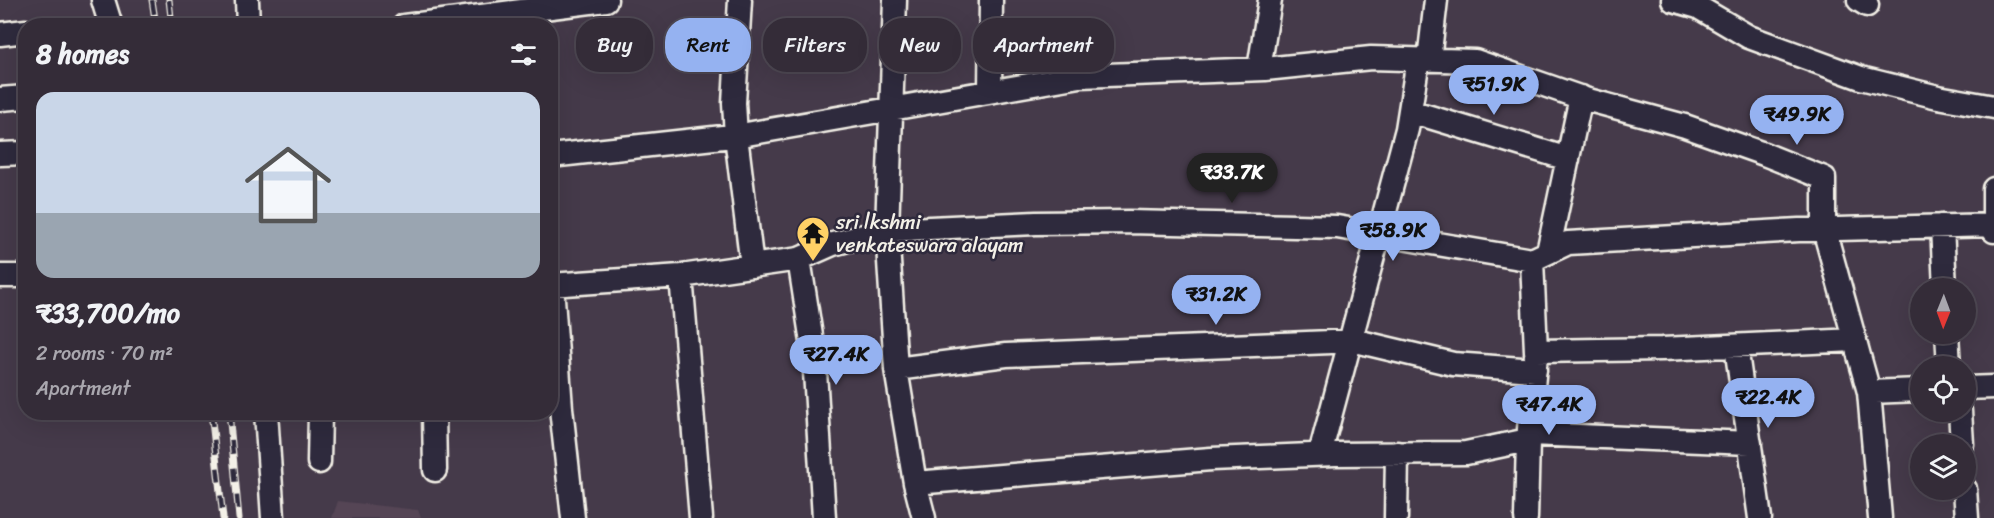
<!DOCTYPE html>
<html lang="en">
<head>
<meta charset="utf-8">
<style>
  :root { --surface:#342c38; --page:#3c3440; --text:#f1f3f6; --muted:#a9a7ae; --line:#4e4853; --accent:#95b2f1 }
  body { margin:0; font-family:Sriracha,sans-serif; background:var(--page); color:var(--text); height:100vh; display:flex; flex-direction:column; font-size:22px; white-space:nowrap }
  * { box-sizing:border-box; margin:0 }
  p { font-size:20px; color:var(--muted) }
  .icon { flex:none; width:33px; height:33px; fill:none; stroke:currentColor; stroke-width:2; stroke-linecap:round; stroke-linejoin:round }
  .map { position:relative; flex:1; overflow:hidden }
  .sheet { position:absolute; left:18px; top:18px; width:540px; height:402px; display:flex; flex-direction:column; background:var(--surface); border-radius:24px; box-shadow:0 6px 24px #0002,0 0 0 2px var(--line) }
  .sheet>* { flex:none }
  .top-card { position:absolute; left:576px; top:18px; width:570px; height:54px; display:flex; gap:12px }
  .needle { width:39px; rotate:181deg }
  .controls { position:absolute; left:1910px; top:278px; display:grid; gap:12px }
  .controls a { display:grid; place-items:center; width:66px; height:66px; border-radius:50%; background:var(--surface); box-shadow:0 6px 24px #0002,0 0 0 2px var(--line); font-size:30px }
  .price { position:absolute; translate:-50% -51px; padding:0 14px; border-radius:21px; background:var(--accent); color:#111; font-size:20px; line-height:39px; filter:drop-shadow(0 2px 3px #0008) }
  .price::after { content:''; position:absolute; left:50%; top:36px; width:18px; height:14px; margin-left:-9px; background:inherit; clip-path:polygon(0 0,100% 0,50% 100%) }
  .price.current { background:#222; color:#fff }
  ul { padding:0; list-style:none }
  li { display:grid; align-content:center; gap:12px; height:318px; padding:0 18px }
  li+li { border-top:2px solid var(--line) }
  li span { display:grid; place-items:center; height:186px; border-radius:18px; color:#555 }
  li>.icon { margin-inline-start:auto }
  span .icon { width:108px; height:108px; fill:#fffc; stroke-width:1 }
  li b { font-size:26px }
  h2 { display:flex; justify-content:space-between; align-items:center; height:72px; padding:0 18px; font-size:26px }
  .chip { padding:0 21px; border-radius:24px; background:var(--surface); box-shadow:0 6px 24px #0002,0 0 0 2px var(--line); font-size:21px; line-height:54px }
  .chip.current { background:var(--accent); color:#111 }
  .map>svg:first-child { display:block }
</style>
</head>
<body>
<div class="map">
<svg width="1994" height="518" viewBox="0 0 1994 518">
  <rect width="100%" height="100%" fill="#453a4a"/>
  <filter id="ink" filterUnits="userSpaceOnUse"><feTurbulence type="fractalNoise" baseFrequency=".0167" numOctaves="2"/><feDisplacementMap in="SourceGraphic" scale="12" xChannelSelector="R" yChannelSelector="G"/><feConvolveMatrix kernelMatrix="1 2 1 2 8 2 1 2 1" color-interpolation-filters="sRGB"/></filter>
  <g filter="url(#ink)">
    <!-- built -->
    <path fill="#544554" d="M338 501 418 510 421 518H332Z"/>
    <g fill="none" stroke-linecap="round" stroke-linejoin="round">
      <defs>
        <path id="minor" d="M103 0 111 26
          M247 0 248 26
          M740 0 734 103 736 136 752 266
          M895 0 887 230 896 369 915 483 924 518
          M1673 0 1698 7 1749 37 1861 78 1938 97 1994 107
          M1859 0 1867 5
          M404 26 606 0
          M0 34 26 31
          M1429 60 1436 0
          M1259 69 1270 0
          M990 91 991 0
          M0 99 26 97
          M1410 111 1568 159
          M0 154 26 153
          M550 156 741 135 1080 76 1265 69 1371 58 1475 61 1585 99 1685 126 1764 154 1824 178V229L1869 392 1920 390
          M1994 189V231
          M1942 226 1945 288
          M1548 252 1581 97
          M799 259 814 355 824 518
          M1532 260 1536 351 1662 349 1855 340
          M0 276H26
          M681 276 701 518
          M550 285 681 276 799 259 833 244 887 230 1036 223 1129 222 1337 227 1532 260 1568 243 1799 230 1994 225
          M552 285 561 408 573 518
          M1947 333 1949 366
          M1736 346 1760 518
          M896 369 1006 355 1356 341 1453 364 1535 370
          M1965 388 1994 387
          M1869 392 1880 518
          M1960 411 1962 444
          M266 412 273 518
          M434 412 435 470
          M1529 434 1750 443
          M1320 454 1407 129 1418 60
          M319 462 320 412
          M915 483 1211 459 1335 454 1466 453 1528 440
          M1965 489 1967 518
          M1396 518 1397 453
          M1526 518 1528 440 1536 355"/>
      </defs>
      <!-- minor casing -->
      <use href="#minor" stroke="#f4f1e8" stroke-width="27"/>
      <!-- minor -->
      <use href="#minor" stroke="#2f2a3d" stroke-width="22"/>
      <defs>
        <path id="rail" d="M152 0 156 26
          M169 0 172 26
          M211 412 223 518
          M229 412 239 518"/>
      </defs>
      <!-- rail casing -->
      <use href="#rail" stroke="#f4f1e8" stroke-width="7"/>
      <!-- rail -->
      <use href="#rail" stroke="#2f2a3d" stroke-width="4.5" stroke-dasharray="14" stroke-linecap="butt"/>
    </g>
  </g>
  <!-- icons -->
  <defs>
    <symbol id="temple-pin" viewBox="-11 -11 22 30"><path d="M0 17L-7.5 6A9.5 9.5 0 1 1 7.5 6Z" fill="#ffd166" stroke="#2f2a3d"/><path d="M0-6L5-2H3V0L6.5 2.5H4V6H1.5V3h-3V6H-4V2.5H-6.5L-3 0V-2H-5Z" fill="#111"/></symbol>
  </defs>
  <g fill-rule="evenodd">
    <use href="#temple-pin" x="794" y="214" width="38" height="52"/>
  </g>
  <g text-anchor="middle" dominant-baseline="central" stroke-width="5" stroke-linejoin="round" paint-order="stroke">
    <!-- poi labels -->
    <g font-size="20" fill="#f4f1e8" stroke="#2f2a3d" text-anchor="start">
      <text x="836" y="222">sri lkshmi<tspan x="836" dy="23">venkateswara alayam</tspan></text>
    </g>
  </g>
</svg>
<div class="controls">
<a><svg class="needle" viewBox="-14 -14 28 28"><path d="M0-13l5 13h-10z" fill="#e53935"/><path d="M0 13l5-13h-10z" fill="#a9a7ae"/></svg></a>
<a><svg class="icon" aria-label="locate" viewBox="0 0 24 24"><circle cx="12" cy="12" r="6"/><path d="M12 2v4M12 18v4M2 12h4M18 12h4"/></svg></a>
<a><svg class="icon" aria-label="layers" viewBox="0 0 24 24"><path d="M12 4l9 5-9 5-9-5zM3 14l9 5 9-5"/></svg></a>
</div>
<b class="price" style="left:1494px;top:116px">₹51.9K</b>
<b class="price" style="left:1797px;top:146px">₹49.9K</b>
<b class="price current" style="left:1232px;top:204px">₹33.7K</b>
<b class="price" style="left:1393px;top:262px">₹58.9K</b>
<b class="price" style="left:1216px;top:326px">₹31.2K</b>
<b class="price" style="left:836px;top:386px">₹27.4K</b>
<b class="price" style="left:1768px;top:429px">₹22.4K</b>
<b class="price" style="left:1549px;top:436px">₹47.4K</b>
<div class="top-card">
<a class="chip">Buy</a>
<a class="chip current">Rent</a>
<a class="chip">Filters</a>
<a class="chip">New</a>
<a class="chip">Apartment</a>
</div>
<section class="sheet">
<h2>8 homes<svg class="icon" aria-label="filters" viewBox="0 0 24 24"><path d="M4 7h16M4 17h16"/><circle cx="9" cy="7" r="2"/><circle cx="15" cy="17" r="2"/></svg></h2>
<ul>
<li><span style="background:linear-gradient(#c9d6e8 65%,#9aa5b1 0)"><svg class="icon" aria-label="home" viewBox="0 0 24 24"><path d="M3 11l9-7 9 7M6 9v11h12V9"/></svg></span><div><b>₹33,700/mo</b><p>2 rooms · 70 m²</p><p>Apartment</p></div></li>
</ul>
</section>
</div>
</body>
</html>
